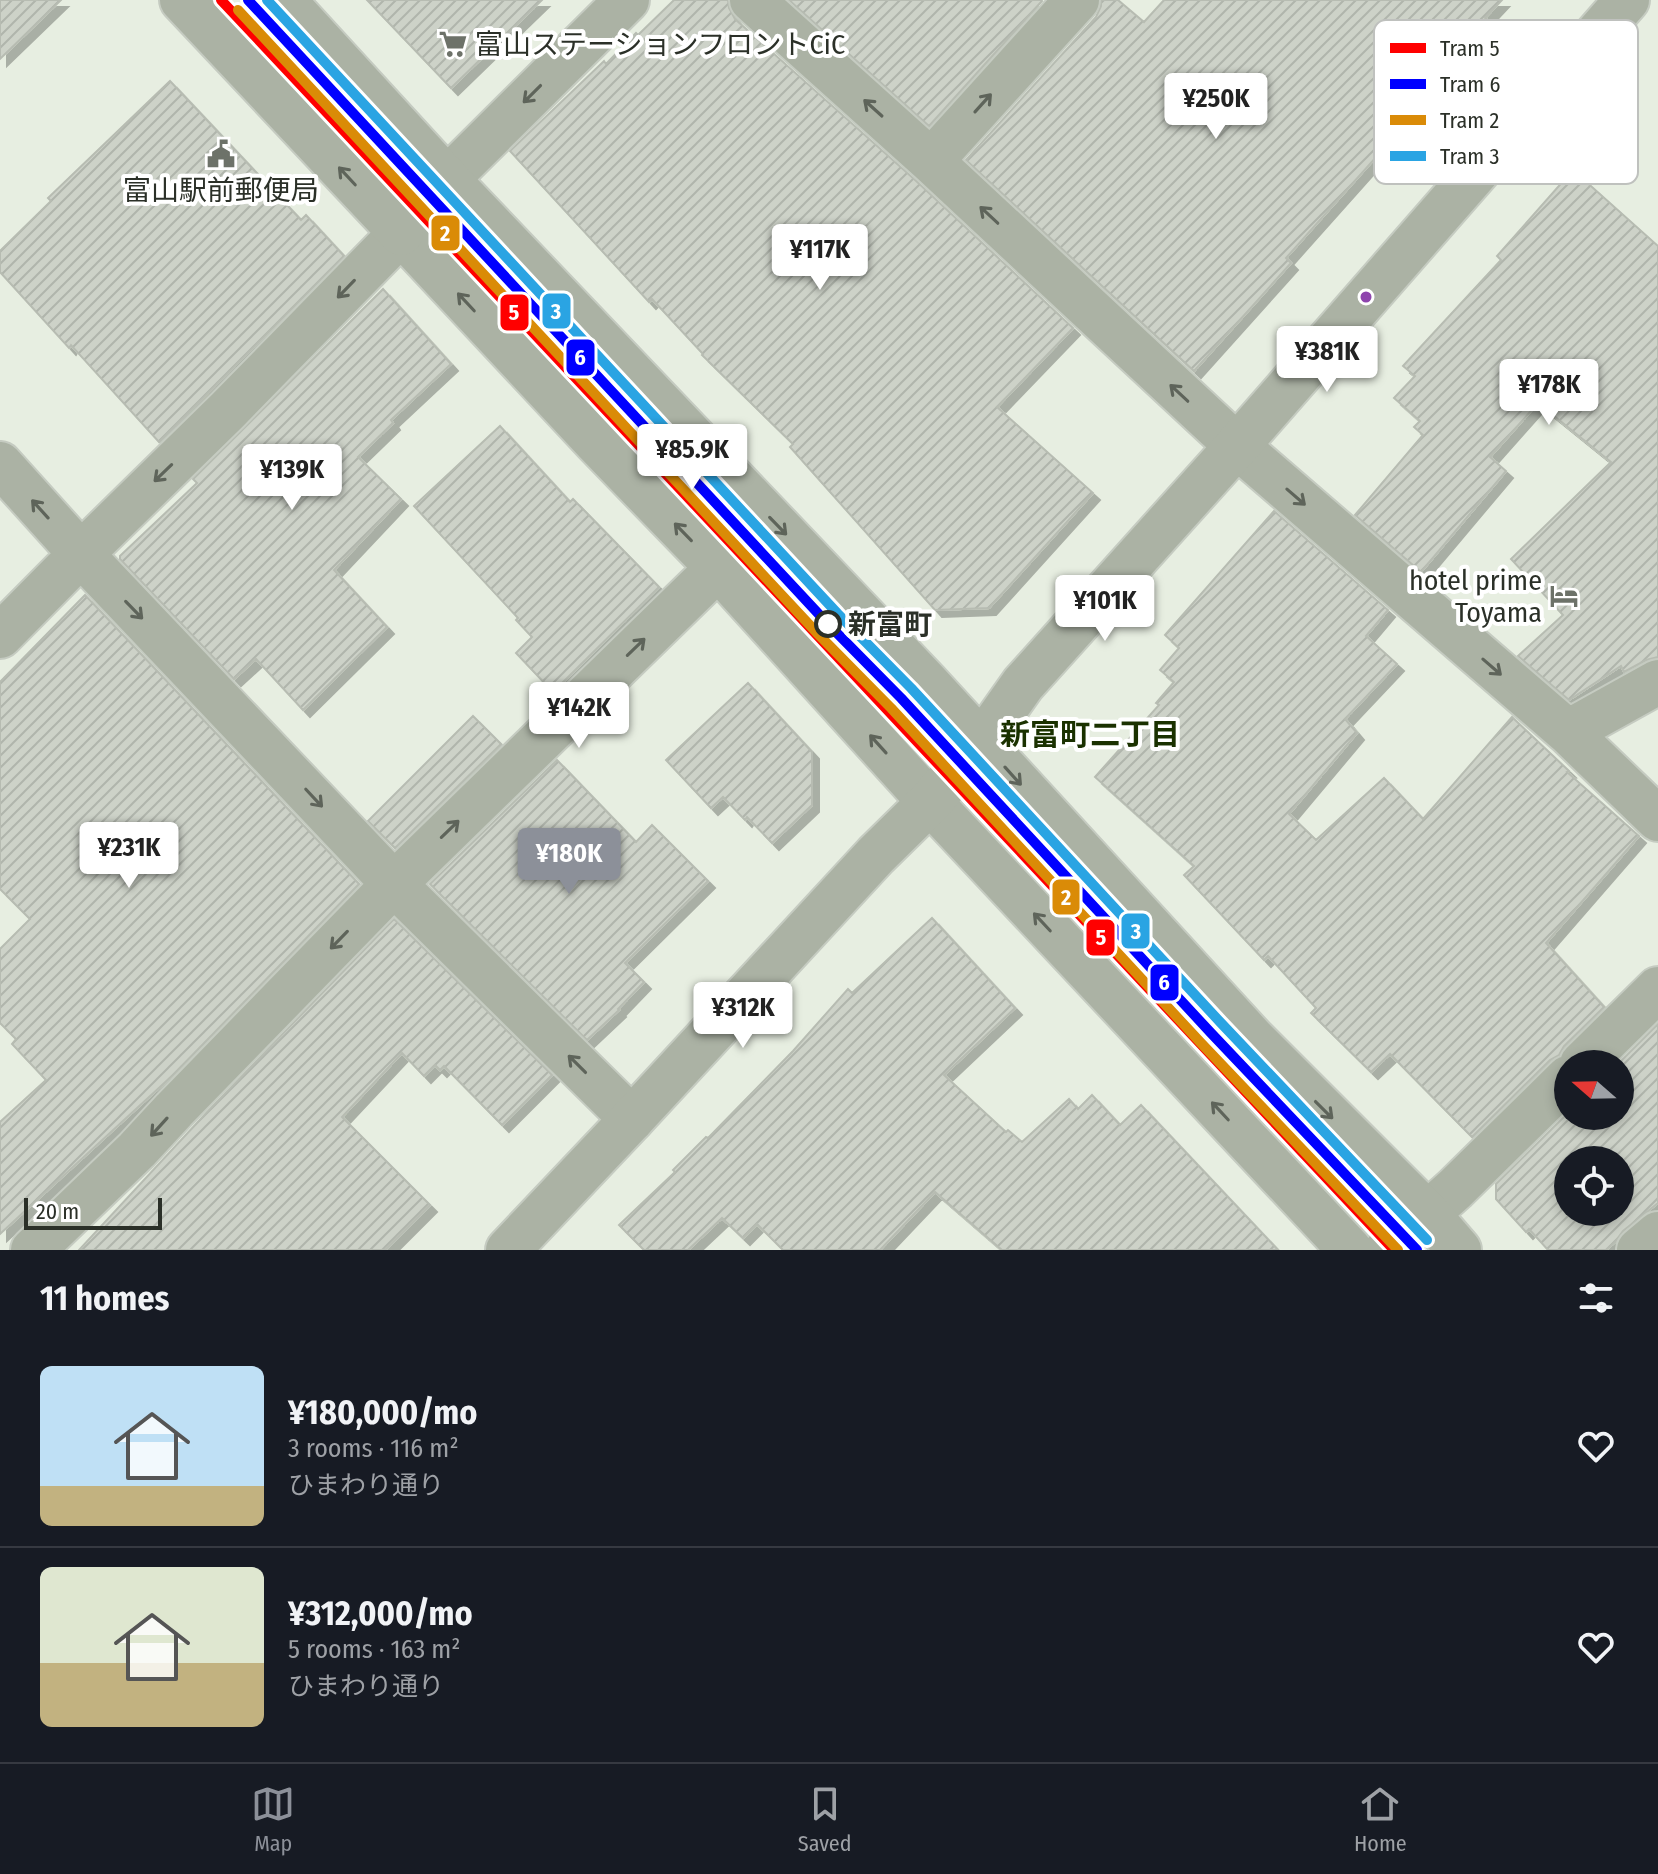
<!DOCTYPE html>
<html lang="en">
<head>
<meta charset="utf-8">
<style>
  :root { --surface:#171b24; --page:#20242c; --text:#f1f3f6; --muted:#9ea1a6; --line:#363941; --accent:#8c9099 }
  body { margin:0; font-family:"Fira Sans Condensed","Noto Sans JP",sans-serif; background:var(--page); color:var(--text); height:100vh; display:flex; flex-direction:column; font-size:30px; white-space:nowrap }
  * { box-sizing:border-box; margin:0 }
  p { font-size:26px; color:var(--muted) }
  .icon { flex:none; width:44px; height:44px; fill:none; stroke:currentColor; stroke-width:2; stroke-linecap:round; stroke-linejoin:round }
  .map { position:relative; height:1250px; overflow:hidden }
  .details { display:flex; flex-direction:column; background:var(--surface); flex:1 }
  .details>* { flex:none }
  .needle { width:52px; rotate:290deg }
  .controls { position:absolute; left:1554px; top:1050px; display:grid; gap:16px }
  .controls a { display:grid; place-items:center; width:80px; height:80px; border-radius:50%; background:var(--surface); box-shadow:0 4px 12px #0003; font-size:40px }
  .scale { position:absolute; left:24px; bottom:20px; width:138px; box-sizing:border-box; padding-left:8px; border:4px solid #2b3028; border-top:0; font-size:22px; line-height:28px; white-space:nowrap; color:#2b3028; -webkit-text-stroke:6px #fff; paint-order:stroke }
  .price { position:absolute; translate:-50% -68px; padding:0 18px; border-radius:8px; background:#fff; color:#222; font-size:26px; line-height:52px; filter:drop-shadow(0 2px 4px #0008) }
  .price::after { content:''; position:absolute; left:50%; top:48px; width:24px; height:18px; margin-left:-12px; background:inherit; clip-path:polygon(0 0,100% 0,50% 100%) }
  .price.selected { background:var(--accent); color:#fff }
  ul { padding:0; list-style:none }
  li { display:flex; align-items:center; gap:24px; height:200px; padding:0 40px }
  li+li { border-top:2px solid var(--line) }
  li span { display:grid; place-items:center; flex:none; width:224px; height:160px; border-radius:12px; color:#555 }
  li>.icon { margin-inline-start:auto }
  span .icon { width:96px; height:96px; fill:#fffc; stroke-width:1 }
  li b { font-size:34px }
  h2 { display:flex; justify-content:space-between; align-items:center; height:96px; padding:0 40px; font-size:34px }
  .tab-bar { display:flex; justify-content:space-around; align-items:center; height:112px; border-top:2px solid var(--line); background:var(--surface); font-size:22px; color:var(--muted) }
  .tab-bar a { display:grid; justify-items:center; gap:4px }
  .tab-bar .selected { color:var(--accent) }
  .map>svg:first-child { display:block }
</style>
</head>
<body>
<div class="map">
<svg width="1658" height="1250" viewBox="0 0 1658 1250">
  <defs>
    <pattern id="building-hatch" width="6" height="6" patternUnits="userSpaceOnUse" patternTransform="scale(2)"><rect width="6" height="6" fill="#cdd2c8"/><path d="M-1 1l2-2M0 6l6-6M5 7l2-2" fill="none" stroke="#b0b5ac"/></pattern>
    <filter id="shadow"><feDropShadow dx="7" dy="7" stdDeviation="0" flood-color="#0004"/></filter>
  </defs>
  <rect width="100%" height="100%" fill="#e7eee1"/>
  <!-- building -->
  <path fill="url(#building-hatch)" stroke="#b7bcb2" stroke-width="2" fill-rule="evenodd" filter="url(#shadow)" d="M0 0H61L0 59Z
    M367 0H542L451 88Z
    M674 0H728L729 8 735 19 914 179 1073 328 997 407 1093 493 989 608 935 610 790 447 793 444 702 355 703 354 652 299 649 302 510 151 604 61 606 64 636 33 638 35Z
    M789 0H1041L1042 1 929 126Z
    M1101 0H1118L1144 22 1164 0H1502L1485 18 1494 25 1286 258 1291 263 1194 371 966 160 1096 17 1101 6Z
    M170 81 301 220 306 215 344 256 159 442 71 345 69 348 0 272V251L51 201 48 198Z
    M1573 170 1658 246V657L1646 660 1624 672 1621 666 1569 700 1518 656 1563 615 1511 559 1611 462 1538 403 1490 457 1506 471 1421 572 1355 515 1423 435 1414 427 1420 421 1394 398 1415 376 1403 366 1501 260 1497 256Z
    M383 289 451 364 391 420 393 423 358 457 401 499 334 570 387 627 303 710 256 659 234 679 120 559V556L197 483 193 479Z
    M500 426 570 502 573 499 659 587 553 692 516 653 532 637 516 620 518 618 414 506Z
    M1274 511 1388 610 1366 636 1397 664 1345 719 1357 733 1289 814 1316 840 1384 778 1423 819 1512 717 1569 771 1567 772 1639 836 1546 943 1604 1007 1564 1046 1559 1055 1550 1060 1472 1137 1390 1054 1371 1072 1311 1013 1316 1008 1268 956 1264 960 1184 875 1194 866 1095 777 1159 705 1156 703 1174 682 1160 670 1179 648 1165 635Z
    M85 595 359 884 173 1075 0 1234V1122L46 1080 12 1044 16 1039 0 1023V949L30 919 0 889V682Z
    M748 683 812 752V805L772 843 747 817 745 820 723 797 711 808 666 760Z
    M473 716 501 744 395 848 368 821Z
    M557 760 636 842 652 825 708 881 625 963 644 982 618 1009 619 1010 587 1040 430 884Z
    M932 918 1015 1008 944 1075 1006 1132 1008 1130 1022 1142 1069 1099 1078 1109 1092 1095 1120 1125 1141 1105 1278 1250H1002L935 1192 880 1250H783L757 1224 743 1238 722 1218 688 1250H644L619 1225 675 1172 673 1170 706 1137 708 1138 793 1051 848 989 852 993Z
    M394 919 552 1075 502 1125 444 1066 440 1070 435 1065 424 1076 402 1053 342 1117 430 1205 385 1250H79L208 1111Z
    M1658 1024V1203L1623 1231 1615 1242 1606 1250H1548L1529 1229 1526 1232 1496 1199V1184L1568 1113V1116H1620V1064H1618ZM1568 1160H1620V1212H1568Z"/>
  <g fill="none" stroke-linecap="round" stroke-linejoin="round">
    <defs>
      <path id="minor" d="M752 0 931 161 1237 446 1568 732 1658 819
        M931 161 1077 0
        M401 233 596 442 718 568 930 802 1350 1250
        M0 464 81 554 394 884 632 1119
        M0 636 81 554 228 410 401 233 447 179 627 0
        M1568 732 1658 682
        M1582 1064 1658 989
        M33 1250 137 1150 174 1110 394 884 718 568
        M1387 1250 1455 1189 1568 1078
        M1639 1250 1658 1234"/>
      <path id="tertiary" d="M182 0 401 233
        M283 0 447 179 927 683 1252 1038 1428 1214 1459 1250
        M508 1250 632 1119 876 855 930 802 982 742 1023 684 1237 446 1627 0"/>
    </defs>
    <!-- minor casing -->
    <use href="#minor" stroke="#c5cbc1" stroke-width="48"/>
    <!-- tertiary casing -->
    <use href="#tertiary" stroke="#c5cbc1" stroke-width="48"/>
    <!-- minor -->
    <use href="#minor" stroke="#abb2a4" stroke-width="44"/>
    <!-- tertiary -->
    <use href="#tertiary" stroke="#abb2a4" stroke-width="44"/>
    <defs>
      <path id="tram-1" d="M221 0 1394 1250"/>
      <path id="tram-2" d="M248 0 828 624 901 698 1211 1033 1417 1250"/>
      <path id="tram-3" d="M238 10 818 634 891 708 1201 1043 1398 1250"/>
      <path id="tram-4" d="M267 0 838 614 911 688 1221 1023 1427 1240"/>
    </defs>
    <!-- tram-1 casing -->
    <use href="#tram-1" stroke="#fff" stroke-width="16"/>
    <!-- tram-2 casing -->
    <use href="#tram-2" stroke="#fff" stroke-width="16"/>
    <!-- tram-3 casing -->
    <use href="#tram-3" stroke="#fff" stroke-width="16"/>
    <!-- tram-4 casing -->
    <use href="#tram-4" stroke="#fff" stroke-width="16"/>
    <!-- tram-1 -->
    <use href="#tram-1" stroke="#f00" stroke-width="10"/>
    <!-- tram-2 -->
    <use href="#tram-2" stroke="#00f" stroke-width="10"/>
    <!-- tram-3 -->
    <use href="#tram-3" stroke="#da8b07" stroke-width="10"/>
    <!-- tram-4 -->
    <use href="#tram-4" stroke="#2aa4e3" stroke-width="10"/>
  </g>
  <!-- one-way arrows -->
  <defs><path id="oneway-shaft" d="M-6 0H5M1.5-3L5.5 0L1.5 3" fill="none" stroke-width="1.6" stroke-linecap="round" stroke-linejoin="round" transform="scale(2)"/></defs>
  <g stroke="#5e645a">
    <use href="#oneway-shaft" transform="translate(532 94) rotate(135)"/>
    <use href="#oneway-shaft" transform="translate(983 103) rotate(-48)"/>
    <use href="#oneway-shaft" transform="translate(873 108) rotate(-138)"/>
    <use href="#oneway-shaft" transform="translate(347 176) rotate(-133)"/>
    <use href="#oneway-shaft" transform="translate(989 215) rotate(-137)"/>
    <use href="#oneway-shaft" transform="translate(346 289) rotate(134)"/>
    <use href="#oneway-shaft" transform="translate(466 302) rotate(-133)"/>
    <use href="#oneway-shaft" transform="translate(1179 393) rotate(-137)"/>
    <use href="#oneway-shaft" transform="translate(163 473) rotate(136)"/>
    <use href="#oneway-shaft" transform="translate(1296 497) rotate(41)"/>
    <use href="#oneway-shaft" transform="translate(40 509) rotate(-132)"/>
    <use href="#oneway-shaft" transform="translate(778 526) rotate(46)"/>
    <use href="#oneway-shaft" transform="translate(683 532) rotate(-134)"/>
    <use href="#oneway-shaft" transform="translate(134 610) rotate(46)"/>
    <use href="#oneway-shaft" transform="translate(636 647) rotate(-44)"/>
    <use href="#oneway-shaft" transform="translate(1492 667) rotate(41)"/>
    <use href="#oneway-shaft" transform="translate(878 744) rotate(-132)"/>
    <use href="#oneway-shaft" transform="translate(1013 776) rotate(48)"/>
    <use href="#oneway-shaft" transform="translate(314 798) rotate(47)"/>
    <use href="#oneway-shaft" transform="translate(450 829) rotate(-44)"/>
    <use href="#oneway-shaft" transform="translate(1042 922) rotate(-133)"/>
    <use href="#oneway-shaft" transform="translate(339 940) rotate(134)"/>
    <use href="#oneway-shaft" transform="translate(577 1064) rotate(-135)"/>
    <use href="#oneway-shaft" transform="translate(1324 1110) rotate(45)"/>
    <use href="#oneway-shaft" transform="translate(1220 1111) rotate(-133)"/>
    <use href="#oneway-shaft" transform="translate(159 1127) rotate(132)"/>
  </g>
  <!-- icons -->
  <defs>
    <symbol id="supermarket-bare" viewBox="-9 -9 18 18"><path d="M-6-5.5h2.5l.6 2H6L4.5 2H-2.5L-4.4-4H-6ZM-1.5 3.2a1.3 1.3 0 1 0 .1 0ZM3 3.2a1.3 1.3 0 1 0 .1 0Z" fill="#6d7269" stroke="#fff" stroke-width="2.5" paint-order="stroke"/></symbol>
    <symbol id="civic-bare" viewBox="-9 -9 18 18"><path d="M-.6-6.5H3V-4.5H.6V-3L4-1V1h2V6H-6V1h2V-1L-.6-3ZM-1.2 2.5V6h2.4V2.5Z" fill="#6d7269" stroke="#fff" stroke-width="2.5" paint-order="stroke"/></symbol>
    <symbol id="hotel-bare" viewBox="-9 -9 18 18"><path d="M-6-4.5h1.5V1H6V5H4.5V3h-9V5H-6ZM-4 0a1.8 1.8 0 1 1 3.6 0ZM.5 0V-2.5h3Q6-2.5 6 0Z" fill="#6d7269" stroke="#fff" stroke-width="2.5" paint-order="stroke"/></symbol>
  </defs>
  <g fill-rule="evenodd">
    <use href="#supermarket-bare" x="433" y="24" width="40" height="40"/>
    <use href="#civic-bare" x="201" y="134" width="40" height="40"/>
    <use href="#hotel-bare" x="1544" y="576" width="40" height="40"/>
  </g>
  <!-- markers -->
  <circle fill="#8e44ad" stroke="#fff" stroke-width="3" cx="1366" cy="297" r="7"/>
  <circle fill="#fff" stroke="#2b3028" stroke-width="4" cx="828" cy="624" r="12"/>
  <g text-anchor="middle" dominant-baseline="central" stroke-width="8" stroke-linejoin="round" paint-order="stroke">
    <!-- poi labels -->
    <g font-size="28" fill="#2b3028" stroke="#fff" text-anchor="start">
      <text x="475" y="44">富山ステーションフロントCiC</text>
      <text x="221" y="190" text-anchor="middle">富山駅前郵便局</text>
      <text x="1542" y="580" text-anchor="end">hotel prime<tspan x="1542" dy="32">Toyama</tspan></text>
    </g>
    <!-- stop labels -->
    <g font-size="28" font-weight="bold" fill="#2b3028" stroke="#fff" text-anchor="start">
      <text x="848" y="624">新富町</text>
    </g>
    <!-- neighbourhood labels -->
    <g font-size="30" font-weight="bold" fill="#1a3100" stroke="#fff">
      <text x="1090" y="735">新富町二丁目</text>
    </g>
  </g>
  <!-- legend -->
  <rect x="1374" y="20" width="264" height="164" rx="12" fill="#fff" stroke="#bfc1be" stroke-width="2"/>
  <rect x="1390" y="43" width="36" height="10" fill="#f00"/>
  <rect x="1390" y="79" width="36" height="10" fill="#00f"/>
  <rect x="1390" y="115" width="36" height="10" fill="#da8b07"/>
  <rect x="1390" y="151" width="36" height="10" fill="#2aa4e3"/>
  <g font-size="22" fill="#2b3028">
    <text x="1440" y="56">Tram 5</text>
    <text x="1440" y="92">Tram 6</text>
    <text x="1440" y="128">Tram 2</text>
    <text x="1440" y="164">Tram 3</text>
  </g>
  <g stroke="#fff" stroke-width="3">
    <rect x="430" y="214" width="31" height="38" rx="8" fill="#da8b07"/>
    <rect x="541" y="292" width="31" height="38" rx="8" fill="#2aa4e3"/>
    <rect x="499" y="293" width="31" height="39" rx="8" fill="#f00"/>
    <rect x="565" y="338" width="31" height="39" rx="8" fill="#00f"/>
    <rect x="1051" y="878" width="30" height="38" rx="8" fill="#da8b07"/>
    <rect x="1120" y="912" width="31" height="38" rx="8" fill="#2aa4e3"/>
    <rect x="1085" y="918" width="31" height="39" rx="8" fill="#f00"/>
    <rect x="1149" y="963" width="31" height="39" rx="8" fill="#00f"/>
  </g>
  <g font-size="22" text-anchor="middle" font-weight="bold" fill="#fff">
    <text x="445" y="241">2</text>
    <text x="556" y="319">3</text>
    <text x="514" y="320">5</text>
    <text x="580" y="365">6</text>
    <text x="1066" y="905">2</text>
    <text x="1136" y="939">3</text>
    <text x="1101" y="945">5</text>
    <text x="1164" y="990">6</text>
  </g>
</svg>
<div class="controls">
<a><svg class="needle" viewBox="-14 -14 28 28"><path d="M0-13l5 13h-10z" fill="#e53935"/><path d="M0 13l5-13h-10z" fill="#9ea1a6"/></svg></a>
<a><svg class="icon" aria-label="locate" viewBox="0 0 24 24"><circle cx="12" cy="12" r="6"/><path d="M12 2v4M12 18v4M2 12h4M18 12h4"/></svg></a>
</div>
<div class="scale">20 m</div>
<b class="price" style="left:1216px;top:141px">¥250K</b>
<b class="price" style="left:820px;top:292px">¥117K</b>
<b class="price" style="left:1327px;top:394px">¥381K</b>
<b class="price" style="left:1549px;top:427px">¥178K</b>
<b class="price" style="left:692px;top:492px">¥85.9K</b>
<b class="price" style="left:292px;top:512px">¥139K</b>
<b class="price" style="left:1105px;top:643px">¥101K</b>
<b class="price" style="left:579px;top:750px">¥142K</b>
<b class="price" style="left:129px;top:890px">¥231K</b>
<b class="price selected" style="left:569px;top:896px">¥180K</b>
<b class="price" style="left:743px;top:1050px">¥312K</b>
</div>
<section class="details">
<h2>11 homes<svg class="icon" aria-label="filters" viewBox="0 0 24 24"><path d="M4 7h16M4 17h16"/><circle cx="9" cy="7" r="2"/><circle cx="15" cy="17" r="2"/></svg></h2>
<ul>
<li><span style="background:linear-gradient(#bfe0f5 75%,#c2b280 0)"><svg class="icon" aria-label="home" viewBox="0 0 24 24"><path d="M3 11l9-7 9 7M6 9v11h12V9"/></svg></span><div><b>¥180,000/mo</b><p>3 rooms · 116 m²</p><p>ひまわり通り</p></div><svg class="icon" aria-label="heart" viewBox="0 0 24 24"><path d="M12 20l-8-8c-3-5 5-10 8-4 3-6 11-1 8 4z"/></svg></li>
<li><span style="background:linear-gradient(#dfe7d0 60%,#c2b280 0)"><svg class="icon" aria-label="home" viewBox="0 0 24 24"><path d="M3 11l9-7 9 7M6 9v11h12V9"/></svg></span><div><b>¥312,000/mo</b><p>5 rooms · 163 m²</p><p>ひまわり通り</p></div><svg class="icon" aria-label="heart" viewBox="0 0 24 24"><path d="M12 20l-8-8c-3-5 5-10 8-4 3-6 11-1 8 4z"/></svg></li>
</ul>
</section>
<nav class="tab-bar">
<a class="selected"><svg class="icon" aria-label="map" viewBox="0 0 24 24"><path d="M3 6l6-2 6 2 6-2v14l-6 2-6-2-6 2zM9 4v14M15 6v14"/></svg>Map</a>
<a><svg class="icon" aria-label="saved" viewBox="0 0 24 24"><path d="M7 4h10v16l-5-4-5 4z"/></svg>Saved</a>
<a><svg class="icon" aria-label="home" viewBox="0 0 24 24"><path d="M3 11l9-7 9 7M6 9v11h12V9"/></svg>Home</a>
</nav>
</body>
</html>
